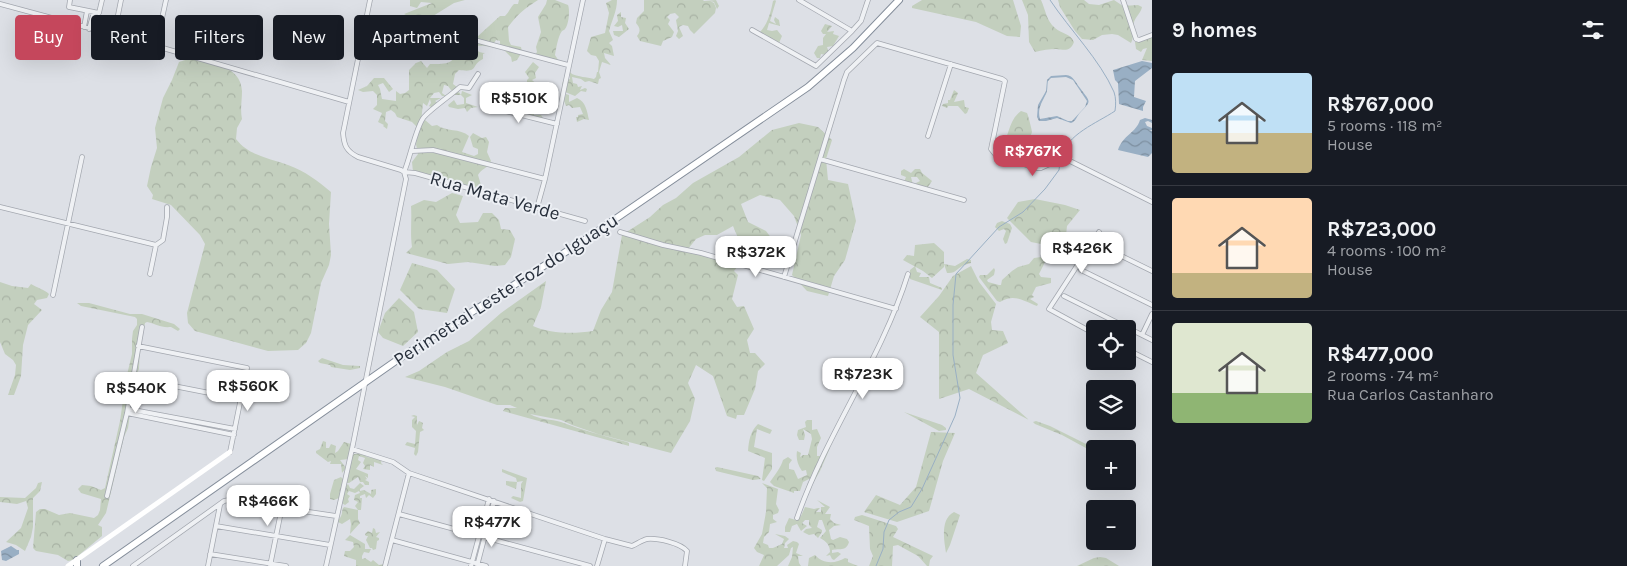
<!DOCTYPE html>
<html lang="en">
<head>
<meta charset="utf-8">
<style>
  :root { --surface:#171b24; --page:#20242c; --text:#f1f3f6; --muted:#9ea1a6; --line:#363941; --accent:#c5475c }
  body { margin:0; font-family:Karla,sans-serif; background:var(--page); color:var(--text); height:100vh; display:flex; flex-direction:column; font-size:19px; white-space:nowrap }
  * { box-sizing:border-box; margin:0 }
  p { font-size:16px; color:var(--muted) }
  .icon { flex:none; width:28px; height:28px; fill:none; stroke:currentColor; stroke-width:2; stroke-linecap:round; stroke-linejoin:round }
  .map { position:relative; flex:1; overflow:hidden }
  .drawer { display:flex; flex-direction:column; background:var(--surface); width:475px }
  .drawer>* { flex:none }
  .guide { position:absolute; left:15px; top:15px; width:475px; height:45px; display:flex; gap:10px }
  .buttons { position:absolute; left:1086px; top:320px; display:grid; gap:10px }
  .buttons a { display:grid; place-items:center; width:50px; height:50px; border-radius:5px; background:var(--surface); box-shadow:0 5px 20px #0002; font-size:25px }
  .price { position:absolute; translate:-50% -42px; padding:0 11px; border-radius:10px; background:#fff; color:#222; font-size:16px; line-height:32px; filter:drop-shadow(0 1px 2px #0008) }
  .price::after { content:''; position:absolute; left:50%; top:30px; width:15px; height:11px; margin-left:-8px; background:inherit; clip-path:polygon(0 0,100% 0,50% 100%) }
  .price.on { background:var(--accent); color:#fff }
  ul { padding:0; list-style:none }
  li { display:flex; align-items:center; gap:15px; height:125px; padding:0 20px }
  li+li { border-top:1px solid var(--line) }
  li span { display:grid; place-items:center; flex:none; width:140px; height:100px; border-radius:5px; color:#555 }
  li>.icon { margin-inline-start:auto }
  span .icon { width:60px; height:60px; fill:#fffc; stroke-width:1 }
  li b { font-size:21px }
  h2 { display:flex; justify-content:space-between; align-items:center; height:60px; padding:0 20px; font-size:21px }
  .tag { padding:0 18px; border-radius:5px; background:var(--surface); box-shadow:0 5px 20px #0002; font-size:18px; line-height:45px }
  .tag.on { background:var(--accent); color:#fff }
  main { display:flex; flex:1; min-height:0 }
  .map>svg:first-child { display:block }
</style>
</head>
<body>
<main>
<div class="map">
<svg width="1152" height="566" viewBox="0 0 1152 566">
  <defs>
    <pattern id="forest-crowns" width="20" height="18" patternUnits="userSpaceOnUse" patternTransform="scale(1.25)"><rect width="20" height="18" fill="#c3cfbe"/><path d="M2 6a3 3 0 1 1 6 0M12 15a3 3 0 1 1 6 0" fill="none" stroke="#a8b2a4"/></pattern>
    <pattern id="water-waves" width="16" height="10" patternUnits="userSpaceOnUse" patternTransform="scale(1.25)"><rect width="16" height="10" fill="#99afc4"/><path d="M0 5q4-4 8 0t8 0" fill="none" stroke="#7d8fa0"/></pattern>
  </defs>
  <rect width="100%" height="100%" fill="#dde0e6"/>
  <!-- forest -->
  <path fill="url(#forest-crowns)" d="M410 0H465L454 3 433 16 436 21 429 33 422 23 404 14 432 3 421 2 417 8 410 6Z
    M519 0H538C524 9 518 14 508 27L509 41 511 45 521 47 522 52 517 60 512 62 511 57 500 46V41L496 40 492 46C487 47 483 45 477 46L467 40 477 37 500 16H505C509 12 510 8 514 4H518Z
    M547 0H555L568 5C570 9 569 25 565 29 565 30 563 30 562 31 558 36 556 49 555 55L560 63 534 56 537 52 536 47 541 32 538 17 546 4Z
    M612 0H617C617 11 612 20 609 31L613 40 609 43 612 46 614 56 604 53 605 58 611 65 602 62 599 72 601 78 599 79 598 84 589 81 585 82 581 79 572 77 573 83 577 84 578 87 582 86 580 90 585 88 587 89 586 92 581 91 575 96 565 92 566 86 568 83 562 85 563 81 570 79V72L572 74C579 77 586 77 594 79L596 77 597 72H598L599 61 596 56 591 55 587 51 591 37 605 33 609 13 606 3Z
    M644 0H703L704 1 716 0 719 6 717 9 714 2 710 1 714 3 716 8 715 13 694 34 690 30 688 26 683 25 679 27 683 36 679 39 676 36 678 31 676 20 679 17 675 13 670 14 667 17 670 20 668 24 674 32 672 37 663 41 661 46 640 41 637 36C641 31 640 28 636 23L637 18 644 11Z
    M775 0 776 1 770 21 776 24 774 20 775 17 779 20 780 26 769 23 767 30 772 31 777 30 782 36 779 43 760 32C768 24 771 11 773 1Z
    M922 0H1013L1021 26 1020 37 1007 36 976 22 912 8V6Z
    M1022 0H1041C1046 11 1046 20 1055 28 1062 34 1070 33 1074 42 1070 52 1065 50 1056 49 1050 49 1042 50 1035 52L1029 42 1028 15Z
    M1058 0H1084L1089 4 1099 5 1114 0 1123 6 1138 5 1142 7C1141 13 1136 16 1134 22 1131 29 1135 36 1131 43L1118 35 1112 34 1102 35 1093 40 1082 39 1075 31 1060 7Z
    M621 12V17L626 18 625 23 629 29 619 37 614 35 613 31H623L622 25 618 27 614 26 618 21 617 15Z
    M825 24 832 26 827 32 834 31 833 34 839 36 833 46 827 47 829 53 826 55 821 54 820 58H817L814 53 818 46 823 45V38L826 34H823L821 31Z
    M1152 36V61L1142 60 1147 48 1143 49 1141 52 1136 49 1135 42Z
    M467 46C474 48 478 53 485 53L483 54V59C470 65 480 73 459 70L455 74 453 84 457 87 456 93 459 92 461 95 462 91 472 95 466 98V103L478 107 471 108 467 112 465 108 458 109 449 107 448 105 454 100 457 105 464 104V98L461 95H453L456 92 451 90 448 86 444 85 442 93 446 96H442L439 92 434 93 430 98H441L435 101 438 103 433 108 429 106 431 103 430 99 427 106 423 103 421 122 425 120 432 126 437 125C446 132 460 128 469 136L462 152 474 156 478 154V149L473 147 470 137 473 133 482 138 486 137 489 142 487 152 491 161C488 168 481 169 478 175L481 185 478 188 413 172 412 162 418 154 416 144 419 129 412 122 397 117 395 113 391 110 386 112 385 121 388 124 387 129 383 126 384 125 378 122 382 113 373 109 377 105V95L373 91 363 92 358 90 367 86 374 78H384L393 89 389 92 383 83 378 85 380 89 382 99 396 101V91L400 94 405 93 409 90V70L416 63 421 61 427 68 430 64C450 64 451 64 462 48Z
    M188 59C208 61 241 65 242 91 242 101 240 109 242 119L237 128 236 139C249 156 269 158 288 165 305 171 318 181 331 192L329 224 331 255 329 265 321 283 311 333 306 343 298 350 268 351 195 331 188 323 187 313 205 244 200 235 171 205 152 199 153 195 147 186 151 167 157 148 155 128 163 98 172 80 179 62Z
    M533 62 539 67 535 73 536 78 532 80 540 87 539 89 522 87 523 84 527 82V80L529 78 525 72Z
    M954 90 958 93 954 102 964 100 965 107 969 108 967 113 965 114 958 106H948L947 108 942 106 943 104 948 103V100H950Z
    M523 92 525 94 520 103V111H528L532 99 534 100V115H541L543 118 541 120 503 109 505 107 514 110 521 94Z
    M566 94 569 95V102L577 98C586 102 587 111 589 120L584 119 577 122 576 117H578V115L583 114 580 107 572 108 569 105 566 106 564 101Z
    M1021 111 1027 113C1028 115 1032 130 1032 132 1031 136 1029 139 1026 143 1019 154 1012 157 1000 151 1009 138 1008 120 1021 111Z
    M799 123 818 127 832 140 826 159 828 180 848 184 856 221 845 260 834 276 828 296 807 291 792 275 801 235 794 216 780 200 760 195 741 204 748 222 766 231 778 247 771 266H750L733 226 717 235H705L696 239 688 249 733 261 738 266 734 271 738 275 732 299 737 307 744 306 754 329 747 340 750 353H755L765 364 758 371 755 389 744 415H737L736 419 727 416 713 376 696 365 688 383 695 399 690 421 671 453 598 434 572 425 561 420 530 414C540 420 551 419 561 422 582 430 604 436 627 442L629 443V446L503 411 505 408H517L510 405H497L445 387 405 377 419 371 447 352 469 341 501 313 546 281 541 307 533 326C551 334 574 334 593 331L601 310 612 292 622 235 650 217 663 205 676 198 693 183 739 157 772 130Z
    M904 169 911 173 915 169H920L922 173 932 181 928 187 917 185 916 183 920 181 917 177H911L913 185 904 182 906 177 901 175V171Z
    M452 193 463 196 456 215 460 223 478 222 483 213H492L499 220 501 229 510 230 515 239 511 257 505 265 495 266 468 262 448 264 406 253 412 247C410 233 412 220 411 206L424 200 436 202Z
    M1035 199 1065 205 1080 210 1067 226 1065 245 1051 246 1031 242 1007 218 1018 202Z
    M1002 221 1010 224 1012 228 1007 243 1005 244 1003 239 1006 231 1004 229 999 231 995 227 997 223Z
    M934 243 944 252V264L955 266 967 259 971 260V263C969 264 966 264 964 265 957 268 956 274 947 273L944 264V267L932 278 923 271 903 260 907 255 914 256 915 245Z
    M1041 257 1046 260 1039 274 1041 277 1051 278V283L1036 287 1032 295 1034 297 1030 299 1038 304 1037 306C1024 301 1014 293 1000 302L997 301 979 277 980 275H987L994 268 995 270 994 275 987 280 988 282 999 285H1001L1002 280 1012 271 1018 267 1029 264 1034 258Z
    M412 263 437 270 455 289 447 313 419 309 400 290Z
    M915 266 917 272 921 273 919 277H929L930 283 942 288V290L910 279V270Z
    M971 266 979 282 996 304 991 322 992 330 1003 331 1008 343 983 355 976 373 1029 420 969 389 939 399V332L920 317 939 296 953 276Z
    M0 282 12 286 28 288 31 284C37 288 44 289 49 294L47 298 37 300 34 304 42 310 28 325 23 345 21 376 14 395H8L15 375 16 365 13 360 5 354 0 342Z
    M399 298 414 312 418 332 403 346 383 338 378 332 385 313Z
    M77 303H89L130 314H142L174 324 180 329 178 331 171 327C160 328 157 324 147 322L145 323 140 346 139 369 135 378 128 428 124 437 106 513 98 525 102 527V536L73 560 68 561 58 555 36 551 33 548 36 512 40 509H45L59 515 70 513 94 518 98 515 100 510 101 499 81 493 78 489 82 485 91 486 101 490 105 488 120 421 126 379 132 354V339L133 331 137 325V319L135 317 81 306Z
    M322 358 343 365 360 366V368L350 370 331 367 330 365 320 363 318 361Z
    M904 412 942 425 946 428V430L939 431Z
    M414 415 417 416V425L419 421 423 423 422 428 424 430 420 432 418 452 416 456 414 454 415 448 405 445 407 442 415 444 416 431 412 427V420L415 417 411 416Z
    M807 420H812V430L817 429 821 438 817 447V456H821L826 447 828 446 830 448 820 471 811 487H807L808 482 810 481 811 478 803 482 800 491H792H794V493L774 486 770 482C775 475 781 467 783 460L788 457 792 460 789 464V469L794 470 798 479 807 475 806 470 802 471C797 464 796 458 797 451L801 453 800 457 803 455H808L812 439 811 434 803 429 805 435 804 440H799L797 435 798 430 806 427 805 422Z
    M1036 421 1050 426 1094 448 1095 453 1062 435 1035 424 1033 422Z
    M758 424 772 430 770 434 757 429 754 447 772 453V469L764 481 762 480 765 458 748 451C749 440 750 432 758 424Z
    M931 432 955 433 943 461 929 511 897 522 864 512 876 495 900 505 916 487Z
    M323 441 326 442V448H329L331 444 336 446 335 453 338 451 344 442 351 444 349 459 340 460 346 468 342 473 341 464H330L331 461 328 462 316 453V451L320 449Z
    M363 453 367 457 382 459 381 463 383 465 374 462V467L370 465V470L363 469 365 466 363 463 365 458 359 456 358 460 361 462 356 469 368 474V478L365 476 367 479 365 480 369 482V485H365L363 482H360L358 477 349 483H347L350 459 354 454Z
    M717 467 758 476 761 479 753 480 716 471 715 468Z
    M502 469 527 478 523 501 520 502 511 498 513 496 521 498V484L523 481 517 482 516 489 506 485V481L517 482 516 478 502 472Z
    M341 477 344 480 339 498 334 500 330 499V494L334 480Z
    M42 482 40 491 33 498V527L31 537 25 551 16 545 6 542 21 528 28 508 26 501 17 504 0 502V497L25 498 36 488 38 483Z
    M360 483 364 486 360 489V491L364 490 371 494V490L376 489V494L373 498 369 495 366 498 365 494 360 496V498H362L361 510H358V519L360 523 350 534 351 524 350 519 342 524 338 522C338 519 340 519 341 516 343 513 341 510 344 507L358 510 355 506 358 502 354 500 355 495 360 493 359 491 355 493 349 491 347 494 350 496 348 499 349 502 345 505 342 503 346 486 348 484 350 488 354 489Z
    M762 483 778 489 776 504 779 510 778 513 773 515V519L777 522 770 524 769 532 764 537 763 543 768 545 769 548H773L782 544 784 539 775 534 785 536 789 539 785 543 784 548H788L787 545 793 541 797 542 799 544 796 553 803 556H798L799 563 801 566H788L792 557 793 547 791 548 789 555 777 566H759L764 555 757 552 754 548 762 534 766 512 767 488Z
    M817 500 830 507 825 514H831L830 519 834 523 841 525 834 526 829 530 831 539 833 540 840 537 847 539 849 542C846 552 839 548 832 550V553L838 552 841 554 834 560 832 559 830 555 826 556 830 552C830 545 826 541 820 538L826 531 822 520H819L817 527 822 530V532L818 538 814 534 809 535 803 532 806 529 812 528 809 525V520H805L802 523 807 526 801 531 797 524 792 526 790 532H785V527L789 518 796 520 801 516 805 507 814 509 818 508H820L816 512H821V507H825Z
    M954 512 960 515 950 545 946 553C944 540 940 519 954 512Z
    M862 515 896 526 898 529 893 537 933 556 930 560 929 566H927L918 556 898 545 893 546 892 566H869L873 556 870 549 869 526 854 520 855 517Z
    M373 528 375 529 376 533 380 532 376 537 379 538V540L377 541 376 549 373 550 372 548H370L366 540 368 536H366L365 534 368 531 372 533Z
    M350 535 365 544V549H371L369 553 364 552 362 556V559L365 558 371 562 373 560 379 565 384 564V566H356V560L344 556 345 551H350L354 547 353 542 345 540Z
    M815 555C823 564 835 564 845 558L848 559V562L858 566H808L809 558Z
    M1100 557 1106 558 1119 566H1077L1094 558Z"/>
  <!-- water -->
  <path fill="url(#water-waves)" fill-rule="evenodd" d="M1142 61 1152 63V68L1135 81 1134 97 1146 101 1143 107V111L1119 104 1118 83 1115 80 1113 70Z
    M1066 75C1074 76 1075 82 1080 88 1092 104 1091 100 1079 114 1076 118 1076 121 1071 123L1057 118 1046 121H1039L1037 117 1038 105 1046 91 1047 80 1051 76ZM1066 77 1073 80 1087 101 1085 107 1072 121H1068L1057 116 1040 119C1037 109 1042 102 1046 94 1048 90 1047 85 1048 81L1051 78Z
    M1145 118 1152 120V123L1148 121 1145 122 1147 126 1152 128V130H1149L1152 131V153L1148 157 1118 150C1123 135 1136 133 1140 120Z
    M11 546 17 550H19V554L6 561 2 560 1 551Z"/>
  <g fill="none" stroke-linecap="round" stroke-linejoin="round">
    <!-- stream -->
    <path stroke="#99afc4" stroke-width="1" d="M1050 0C1070 30 1100 60 1114 92 1116 98 1116 104 1115 111 1097 123 1067 134 1061 157
      M876 566 883 549 884 532 889 520 899 512 911 507 922 489 955 416 960 398 953 355V305L956 274 999 227 1023 212 1045 189 1059 170 1060 162"/>
    <defs>
      <path id="street" d="M70 0 69 7 99 13 102 0
        M799 0 852 31
        M1123 0 1136 39 1139 40 1152 35
        M0 4 156 46 349 102
        M84 27 87 11
        M89 29 94 12
        M752 30 816 66 852 31 861 21 868 0
        M114 35 121 0
        M467 38 568 65
        M156 46 166 0
        M478 74 469 88 460 87C450 96 432 108 424 117 416 126 410 159 404 172L415 173 585 221
        M486 106 557 124
        M928 136 951 64
        M412 151 433 150 545 179
        M820 159 964 200
        M1016 162 1017 159 1021 158 1045 165
        M0 207 156 245
        M537 208 545 179 583 0
        M620 232 663 245 701 253 896 309
        M1099 245 1152 271
        M1081 270 1152 305
        M150 274 156 245 163 240 167 217V207
        M784 277 844 80 847 72 877 43 1002 79 1005 81 991 149 995 154 1035 168H1041L1061 159 1070 161 1152 202
        M53 295 82 157
        M1064 296 1152 340
        M1095 334 1049 309 1099 232
        M1142 335 1152 314
        M138 346 247 368 230 452
        M1128 350 1152 362
        M133 378 240 399
        M128 409 235 429
        M127 413 234 435
        M352 449 393 462 409 473 605 539 632 546C637 544 642 540 647 539 658 538 680 543 687 551L685 566
        M107 496 127 413 142 327
        M399 514 590 566
        M797 518C826 434 881 360 908 274
        M216 526 330 545
        M392 540 486 566
        M210 554 286 566
        M133 566 224 501 229 500 336 516
        M208 566 220 505
        M270 566 285 492
        M326 566 352 449 406 179 404 172 401 170 358 157C346 151 344 145 343 133L370 0
        M385 566 409 473
        M471 566 489 499
        M477 566 494 501
        M597 566 605 539"/>
      <path id="highway" d="M77 566V560
        M103 566 400 358 589 237 808 87 853 48 899 0"/>
    </defs>
    <!-- street casing -->
    <use href="#street" stroke="#a3a7af" stroke-width="5.5"/>
    <!-- highway casing -->
    <use href="#highway" stroke="#858e9b" stroke-width="8"/>
    <!-- street -->
    <use href="#street" stroke="#eff1f4" stroke-width="4"/>
    <!-- secondary -->
    <path stroke="#fff" stroke-width="5" d="M68 566 230 452"/>
    <!-- highway -->
    <use href="#highway" stroke="#fff" stroke-width="6"/>
  </g>
  <g text-anchor="middle" dominant-baseline="central" stroke-width="4" stroke-linejoin="round" paint-order="stroke">
    <!-- street labels -->
    <g font-size="19" fill="#272f3b" stroke="#eceff4">
      <text transform="translate(495 196) rotate(16)">Rua Mata Verde</text>
      <text transform="translate(506 290) rotate(-33)">Perimetral Leste Foz do Iguaçu</text>
    </g>
  </g>
</svg>
<div class="buttons">
<a><svg class="icon" aria-label="locate" viewBox="0 0 24 24"><circle cx="12" cy="12" r="6"/><path d="M12 2v4M12 18v4M2 12h4M18 12h4"/></svg></a>
<a><svg class="icon" aria-label="layers" viewBox="0 0 24 24"><path d="M12 4l9 5-9 5-9-5zM3 14l9 5 9-5"/></svg></a>
<a>+</a>
<a>−</a>
</div>
<b class="price" style="left:519px;top:124px">R$510K</b>
<b class="price on" style="left:1033px;top:177px">R$767K</b>
<b class="price" style="left:1082px;top:274px">R$426K</b>
<b class="price" style="left:756px;top:278px">R$372K</b>
<b class="price" style="left:863px;top:400px">R$723K</b>
<b class="price" style="left:248px;top:412px">R$560K</b>
<b class="price" style="left:136px;top:414px">R$540K</b>
<b class="price" style="left:268px;top:527px">R$466K</b>
<b class="price" style="left:492px;top:548px">R$477K</b>
<div class="guide">
<a class="tag on">Buy</a>
<a class="tag">Rent</a>
<a class="tag">Filters</a>
<a class="tag">New</a>
<a class="tag">Apartment</a>
</div>
</div>
<section class="drawer">
<h2>9 homes<svg class="icon" aria-label="filters" viewBox="0 0 24 24"><path d="M4 7h16M4 17h16"/><circle cx="9" cy="7" r="2"/><circle cx="15" cy="17" r="2"/></svg></h2>
<ul>
<li><span style="background:linear-gradient(#bfe0f5 60%,#c2b280 0)"><svg class="icon" aria-label="home" viewBox="0 0 24 24"><path d="M3 11l9-7 9 7M6 9v11h12V9"/></svg></span><div><b>R$767,000</b><p>5 rooms · 118 m²</p><p>House</p></div></li>
<li><span style="background:linear-gradient(#ffd9b3 75%,#c2b280 0)"><svg class="icon" aria-label="home" viewBox="0 0 24 24"><path d="M3 11l9-7 9 7M6 9v11h12V9"/></svg></span><div><b>R$723,000</b><p>4 rooms · 100 m²</p><p>House</p></div></li>
<li><span style="background:linear-gradient(#dfe7d0 70%,#8fb573 0)"><svg class="icon" aria-label="home" viewBox="0 0 24 24"><path d="M3 11l9-7 9 7M6 9v11h12V9"/></svg></span><div><b>R$477,000</b><p>2 rooms · 74 m²</p><p>Rua Carlos Castanharo</p></div></li>
</ul>
</section>
</main>
</body>
</html>
